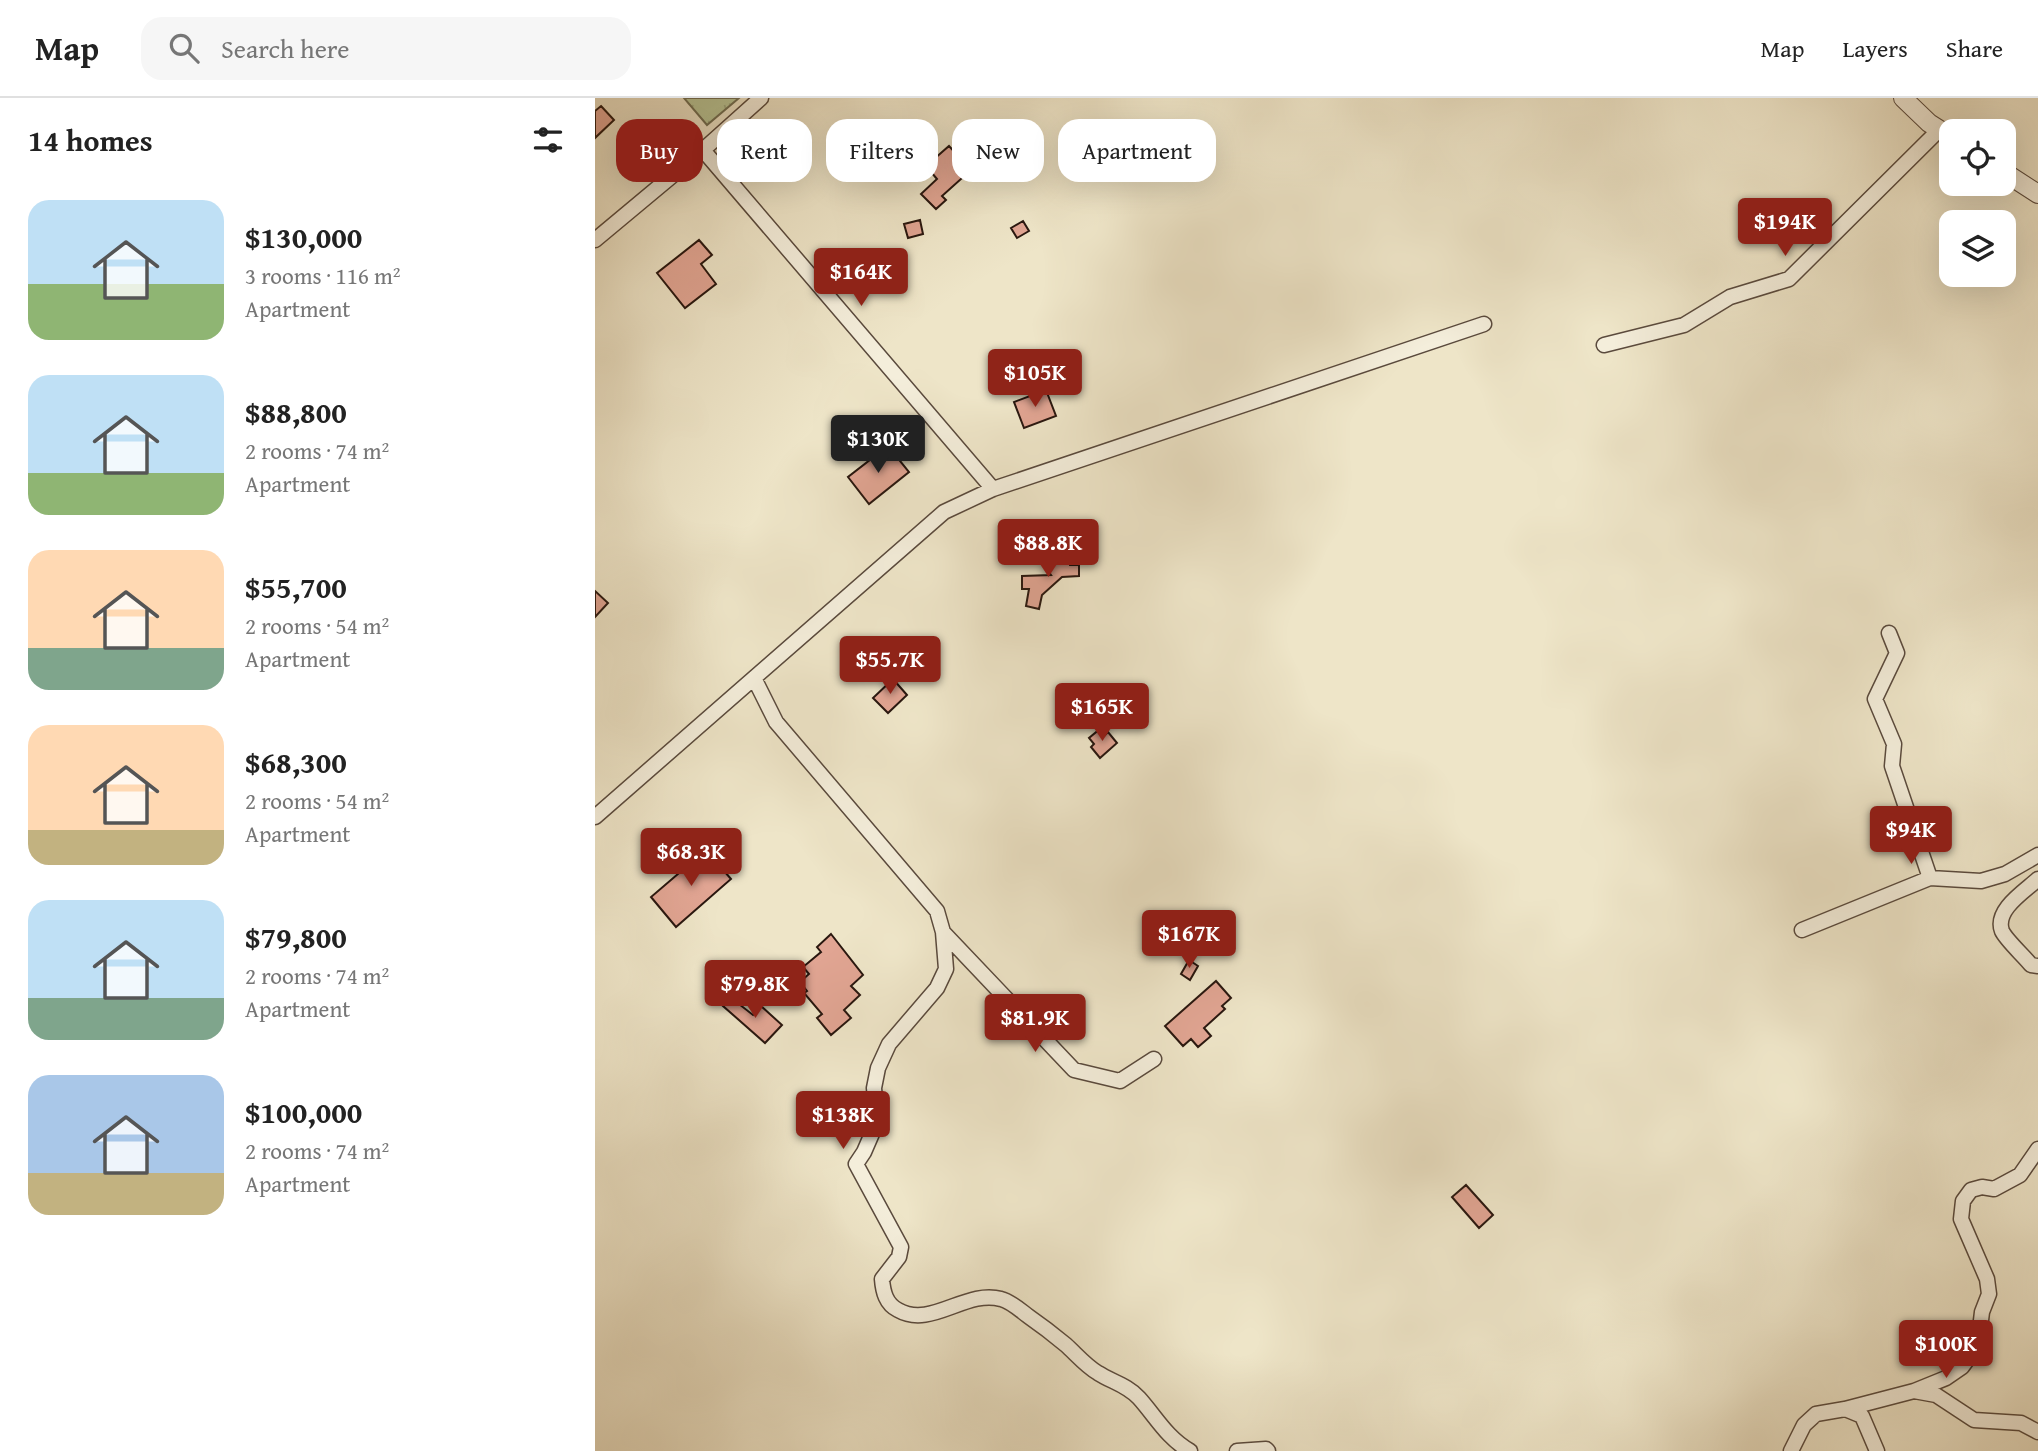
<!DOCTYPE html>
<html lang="en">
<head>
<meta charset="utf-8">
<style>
  :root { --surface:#fff; --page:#f6f6f6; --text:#222; --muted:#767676; --line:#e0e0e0; --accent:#8f2418 }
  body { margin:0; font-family:"Gentium Book Plus",serif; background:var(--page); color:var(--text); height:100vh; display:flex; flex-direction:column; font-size:26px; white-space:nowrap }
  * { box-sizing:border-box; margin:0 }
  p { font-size:23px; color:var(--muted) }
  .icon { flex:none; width:38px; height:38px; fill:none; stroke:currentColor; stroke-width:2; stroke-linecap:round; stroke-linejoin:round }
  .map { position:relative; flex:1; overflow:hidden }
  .panel { display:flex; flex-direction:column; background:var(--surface); width:595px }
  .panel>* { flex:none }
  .hud { position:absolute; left:21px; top:21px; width:665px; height:63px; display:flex; gap:14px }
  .fabs { position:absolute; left:1344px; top:21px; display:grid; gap:14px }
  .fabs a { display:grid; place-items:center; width:77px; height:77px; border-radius:14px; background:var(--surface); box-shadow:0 7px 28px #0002; font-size:35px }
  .price { position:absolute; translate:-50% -60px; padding:0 16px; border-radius:7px; background:var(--accent); color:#fff; font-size:23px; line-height:46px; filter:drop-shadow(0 2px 4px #0008) }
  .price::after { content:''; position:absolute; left:50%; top:42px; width:21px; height:16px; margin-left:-10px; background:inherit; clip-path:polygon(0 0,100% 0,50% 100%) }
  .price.selected { background:#222; color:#fff }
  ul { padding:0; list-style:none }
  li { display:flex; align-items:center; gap:21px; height:175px; padding:0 28px }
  li span { display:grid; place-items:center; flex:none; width:196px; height:140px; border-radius:21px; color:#555 }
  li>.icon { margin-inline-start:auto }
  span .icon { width:84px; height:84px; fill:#fffc; stroke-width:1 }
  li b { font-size:30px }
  h2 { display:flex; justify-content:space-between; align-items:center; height:84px; padding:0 28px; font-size:30px }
  .chip { padding:0 24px; border-radius:21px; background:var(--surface); box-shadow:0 7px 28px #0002; font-size:24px; line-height:63px }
  .chip.selected { background:var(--accent); color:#fff }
  header { display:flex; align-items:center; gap:42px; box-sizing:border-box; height:98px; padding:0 35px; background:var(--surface); border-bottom:2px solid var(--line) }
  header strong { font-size:33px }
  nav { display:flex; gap:38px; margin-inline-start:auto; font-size:24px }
  .search { width:490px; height:63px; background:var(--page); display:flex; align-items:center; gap:18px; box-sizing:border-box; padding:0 24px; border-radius:21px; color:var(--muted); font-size:26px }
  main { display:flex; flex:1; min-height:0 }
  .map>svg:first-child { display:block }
</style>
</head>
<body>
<header>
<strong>Map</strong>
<div class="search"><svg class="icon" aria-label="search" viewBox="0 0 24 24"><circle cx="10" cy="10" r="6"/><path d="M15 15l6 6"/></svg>Search here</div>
<nav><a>Map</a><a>Layers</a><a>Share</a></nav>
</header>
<main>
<section class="panel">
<h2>14 homes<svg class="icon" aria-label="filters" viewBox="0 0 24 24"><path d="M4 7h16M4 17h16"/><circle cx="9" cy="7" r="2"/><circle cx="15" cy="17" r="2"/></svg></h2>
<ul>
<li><span style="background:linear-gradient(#bfe0f5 60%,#8fb573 0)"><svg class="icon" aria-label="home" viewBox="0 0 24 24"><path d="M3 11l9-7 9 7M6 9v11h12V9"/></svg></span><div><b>$130,000</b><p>3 rooms · 116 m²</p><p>Apartment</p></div></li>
<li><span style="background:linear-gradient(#bfe0f5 70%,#8fb573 0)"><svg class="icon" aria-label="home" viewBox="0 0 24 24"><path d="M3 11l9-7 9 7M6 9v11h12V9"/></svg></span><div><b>$88,800</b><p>2 rooms · 74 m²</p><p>Apartment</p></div></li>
<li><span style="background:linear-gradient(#ffd9b3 70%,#7fa58c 0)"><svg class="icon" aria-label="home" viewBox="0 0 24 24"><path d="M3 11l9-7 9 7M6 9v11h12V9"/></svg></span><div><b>$55,700</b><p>2 rooms · 54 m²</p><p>Apartment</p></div></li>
<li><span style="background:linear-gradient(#ffd9b3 75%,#c2b280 0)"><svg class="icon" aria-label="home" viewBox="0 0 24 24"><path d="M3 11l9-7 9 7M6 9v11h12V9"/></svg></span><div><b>$68,300</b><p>2 rooms · 54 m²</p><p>Apartment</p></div></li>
<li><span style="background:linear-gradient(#bfe0f5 70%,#7fa58c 0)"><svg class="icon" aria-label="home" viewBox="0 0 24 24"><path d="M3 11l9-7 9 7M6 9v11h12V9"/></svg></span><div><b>$79,800</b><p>2 rooms · 74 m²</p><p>Apartment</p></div></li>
<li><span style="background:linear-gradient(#a9c7e8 70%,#c2b280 0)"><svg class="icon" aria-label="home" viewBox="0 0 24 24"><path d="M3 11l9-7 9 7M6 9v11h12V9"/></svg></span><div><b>$100,000</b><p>2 rooms · 74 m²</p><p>Apartment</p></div></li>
</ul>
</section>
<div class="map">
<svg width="1443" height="1353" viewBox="0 0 1443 1353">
  <defs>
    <pattern id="grass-tufts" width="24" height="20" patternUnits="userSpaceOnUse" patternTransform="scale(1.75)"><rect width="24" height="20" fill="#b7c597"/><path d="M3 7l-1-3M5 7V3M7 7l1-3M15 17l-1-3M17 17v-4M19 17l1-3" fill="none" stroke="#9da881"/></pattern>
  </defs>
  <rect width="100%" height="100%" fill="#eee5c8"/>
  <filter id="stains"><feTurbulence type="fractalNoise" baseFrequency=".00286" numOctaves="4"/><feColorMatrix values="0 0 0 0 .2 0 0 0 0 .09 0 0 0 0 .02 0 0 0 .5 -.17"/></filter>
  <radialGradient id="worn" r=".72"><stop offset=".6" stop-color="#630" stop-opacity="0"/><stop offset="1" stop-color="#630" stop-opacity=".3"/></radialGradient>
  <!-- grass -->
  <path fill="url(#grass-tufts)" stroke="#706e53" stroke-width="2" d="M89 0H144L112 27Z"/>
  <!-- building -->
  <path fill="#e1a593" stroke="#29170f" stroke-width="2" d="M6 8 19 22 0 40V13Z
    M354 48 376 72 347 98 351 102 341 111 326 96 342 81 331 68Z
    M325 122 328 136 313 140 309 126Z
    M428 123 434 133 422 140 416 130Z
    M104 142 117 157 106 166 121 186 90 210 62 175Z
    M451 292 461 318 429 330 419 304Z
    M293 348 314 374 274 406 253 379Z
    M474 459 475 467H484V478L467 479 447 497 444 511 431 508 434 491H427V478L456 477 445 461Z
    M0 493 13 505 0 519Z
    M298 581 312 597 293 615 278 600Z
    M505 631 510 637 513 634 522 645 505 660 496 649 499 646 494 640Z
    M111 752 136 781 81 829 56 799Z
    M236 836 268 877 256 888 265 897 249 912 256 920 236 937 222 920 227 916 209 895 212 893 205 884 214 876 208 869 226 854 222 849Z
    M594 862 603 868 595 882 586 876Z
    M621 883 636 900 627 908 630 911 609 930 616 938 603 949 596 941 588 948 570 928Z
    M135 899 158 917 166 908 187 927 170 945 128 908Z
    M871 1087 898 1117 884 1130 857 1099Z"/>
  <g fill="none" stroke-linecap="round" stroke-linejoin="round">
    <defs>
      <path id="minor" d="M108 52 398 391
        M0 142 108 52 166 0
        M1009 247 1089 227 1135 199 1194 181 1344 32
        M1294 535 1302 555 1280 601 1299 646 1297 668 1335 780
        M159 580 181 624 342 813 348 834 351 871 342 890 294 946 283 970 279 990 282 1024 269 1054 261 1066 306 1149 304 1159 287 1181C288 1194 291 1206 303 1212 336 1231 371 1191 406 1201 415 1203 425 1212 433 1218 446 1227 459 1237 471 1247 481 1256 491 1268 503 1275 517 1284 532 1287 544 1300 561 1319 572 1340 595 1353
        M0 719 349 414 398 391 889 226
        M1443 781C1430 793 1399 812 1407 833 1411 842 1429 858 1436 867L1443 868
        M1207 832 1335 780 1386 783 1410 776 1443 757
        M348 834 479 972 525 983 559 961
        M1319 1293 1351 1280 1367 1269 1383 1247 1387 1214 1394 1196 1392 1181 1366 1121 1368 1103 1376 1092 1387 1089 1399 1091 1425 1077 1443 1051
        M1250 1311 1319 1293 1341 1297 1379 1322 1426 1325 1443 1334
        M642 1353 671 1351 673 1353
        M1196 1353 1209 1327 1221 1316 1250 1311 1267 1318 1282 1353"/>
      <path id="tertiary" d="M1308 0 1334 25 1356 39
        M1409 74 1443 96"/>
    </defs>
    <!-- minor casing -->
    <use href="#minor" stroke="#5a4a3d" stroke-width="17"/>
    <!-- tertiary casing -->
    <use href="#tertiary" stroke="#5a4a3d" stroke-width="20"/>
    <!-- minor -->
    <use href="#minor" stroke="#f4eedb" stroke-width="14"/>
    <!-- tertiary -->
    <use href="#tertiary" stroke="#f4eedb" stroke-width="18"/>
  </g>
  <rect width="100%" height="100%" filter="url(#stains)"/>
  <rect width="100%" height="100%" fill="url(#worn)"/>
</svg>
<div class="fabs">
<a><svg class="icon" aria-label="locate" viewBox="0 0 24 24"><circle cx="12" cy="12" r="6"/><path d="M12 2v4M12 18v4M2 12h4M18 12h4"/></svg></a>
<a><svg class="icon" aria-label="layers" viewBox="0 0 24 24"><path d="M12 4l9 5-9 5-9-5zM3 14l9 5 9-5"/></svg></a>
</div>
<b class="price" style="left:1190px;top:160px">$194K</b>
<b class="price" style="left:266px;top:210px">$164K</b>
<b class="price" style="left:440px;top:311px">$105K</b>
<b class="price selected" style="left:283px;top:377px">$130K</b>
<b class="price" style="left:453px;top:481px">$88.8K</b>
<b class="price" style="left:295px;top:598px">$55.7K</b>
<b class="price" style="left:507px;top:645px">$165K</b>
<b class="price" style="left:1316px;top:768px">$94K</b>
<b class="price" style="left:96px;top:790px">$68.3K</b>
<b class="price" style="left:594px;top:872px">$167K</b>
<b class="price" style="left:160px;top:922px">$79.8K</b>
<b class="price" style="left:440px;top:956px">$81.9K</b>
<b class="price" style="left:248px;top:1053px">$138K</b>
<b class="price" style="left:1351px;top:1282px">$100K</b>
<div class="hud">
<a class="chip selected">Buy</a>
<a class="chip">Rent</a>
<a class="chip">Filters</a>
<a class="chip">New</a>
<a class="chip">Apartment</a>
</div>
</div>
</main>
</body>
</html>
